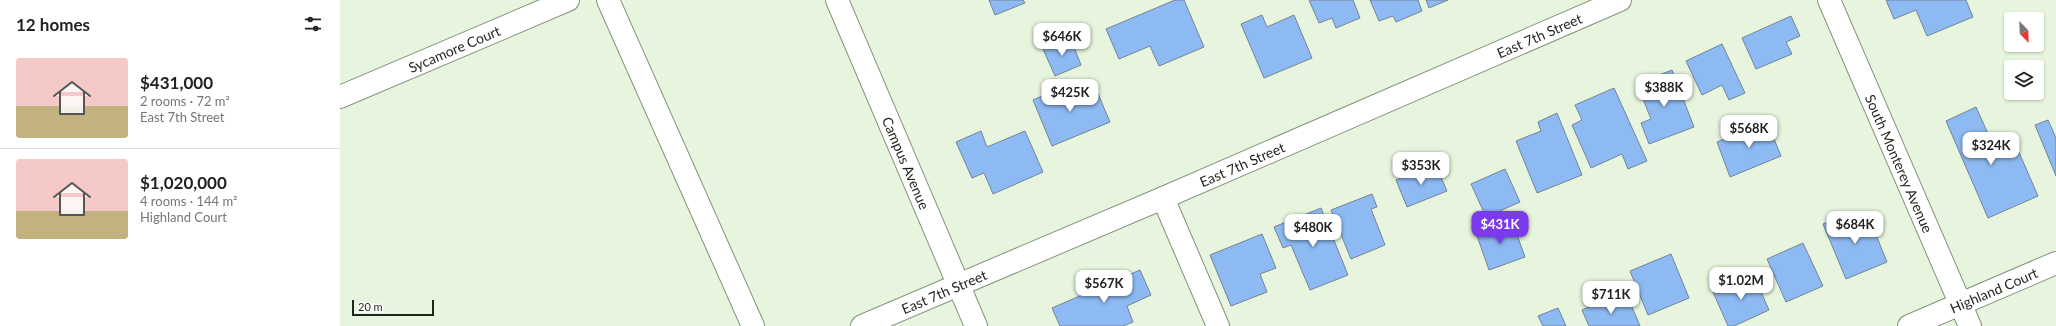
<!DOCTYPE html>
<html lang="en">
<head>
<meta charset="utf-8">
<style>
  :root { --surface:#fff; --page:#f2f2f2; --text:#222; --muted:#767676; --line:#e0e0e0; --accent:#7c3aed }
  body { margin:0; font-family:Lato,sans-serif; background:var(--page); color:var(--text); height:100vh; display:flex; flex-direction:column; font-size:15px; white-space:nowrap }
  * { box-sizing:border-box; margin:0 }
  p { font-size:13px; color:var(--muted) }
  .icon { flex:none; width:22px; height:22px; fill:none; stroke:currentColor; stroke-width:2; stroke-linecap:round; stroke-linejoin:round }
  .map { position:relative; flex:1; overflow:hidden }
  .drawer { display:flex; flex-direction:column; background:var(--surface); width:340px }
  .drawer>* { flex:none }
  .needle { width:26px; rotate:157deg }
  .controls { position:absolute; left:1664px; top:12px; display:grid; gap:8px }
  .controls a { display:grid; place-items:center; width:40px; height:40px; border-radius:4px; background:var(--surface); box-shadow:0 1px 3px #0004; font-size:20px }
  .scale { position:absolute; left:12px; bottom:10px; width:82px; box-sizing:border-box; padding-left:4px; border:2px solid #1f241c; border-top:0; font-size:11px; line-height:14px; white-space:nowrap; color:#1f241c; -webkit-text-stroke:3px #fff; paint-order:stroke }
  .price { position:absolute; translate:-50% -34px; padding:0 9px; border-radius:8px; background:#fff; color:#222; font-size:13px; line-height:26px; filter:drop-shadow(0 1px 2px #0008) }
  .price::after { content:''; position:absolute; left:50%; top:24px; width:12px; height:9px; margin-left:-6px; background:inherit; clip-path:polygon(0 0,100% 0,50% 100%) }
  .price.selected { background:var(--accent); color:#fff }
  ul { padding:0; list-style:none }
  li { display:flex; align-items:center; gap:12px; height:100px; padding:0 16px }
  li+li { border-top:1px solid var(--line) }
  li span { display:grid; place-items:center; flex:none; width:112px; height:80px; border-radius:4px; color:#555 }
  li>.icon { margin-inline-start:auto }
  span .icon { width:48px; height:48px; fill:#fffc; stroke-width:1 }
  li b { font-size:17px }
  h2 { display:flex; justify-content:space-between; align-items:center; height:48px; padding:0 16px; font-size:17px }
  main { display:flex; flex:1; min-height:0 }
  .map>svg:first-child { display:block }
</style>
</head>
<body>
<main>
<section class="drawer">
<h2>12 homes<svg class="icon" aria-label="filters" viewBox="0 0 24 24"><path d="M4 7h16M4 17h16"/><circle cx="9" cy="7" r="2"/><circle cx="15" cy="17" r="2"/></svg></h2>
<ul>
<li><span style="background:linear-gradient(#f6c9c9 60%,#c2b280 0)"><svg class="icon" aria-label="home" viewBox="0 0 24 24"><path d="M3 11l9-7 9 7M6 9v11h12V9"/></svg></span><div><b>$431,000</b><p>2 rooms · 72 m²</p><p>East 7th Street</p></div></li>
<li><span style="background:linear-gradient(#f6c9c9 65%,#c2b280 0)"><svg class="icon" aria-label="home" viewBox="0 0 24 24"><path d="M3 11l9-7 9 7M6 9v11h12V9"/></svg></span><div><b>$1,020,000</b><p>4 rooms · 144 m²</p><p>Highland Court</p></div></li>
</ul>
</section>
<div class="map">
<svg width="1716" height="326" viewBox="0 0 1716 326">
  <rect width="100%" height="100%" fill="#e7f5de"/>
  <!-- building -->
  <path fill="#8ebaf3" stroke="#748395" d="M649 0H683L685 3 655 15Z
    M835 0H844L864 47 819 66 810 46 779 59 766 29Z
    M969 0H1013L1020 18 996 28 992 18 979 23Z
    M1030 0H1078L1082 11 1056 22 1053 16 1039 21Z
    M1086 0H1108L1089 8Z
    M1546 0H1626L1633 17 1587 36 1576 10 1554 19Z
    M922 15 927 27 954 15 972 58 924 78 901 24Z
    M1451 16 1460 36 1446 42 1452 54 1416 69 1402 38Z
    M730 37 741 65 715 76 703 49Z
    M1382 44 1405 93 1389 100 1382 85 1362 95 1346 61Z
    M1332 70 1354 127 1309 144 1301 123 1311 119 1297 84Z
    M736 81 742 95 756 89 770 122 712 146 693 100Z
    M1274 88 1307 161 1288 169 1282 154 1251 168 1232 125 1242 120 1235 105Z
    M1636 107 1659 158 1678 150 1698 196 1648 218 1606 121Z
    M1217 113 1242 175 1197 193 1176 141 1201 131 1198 122Z
    M1708 120 1716 138V176L1695 125Z
    M1427 122 1441 156 1390 177 1377 142Z
    M641 131 647 147 685 131 703 172 653 194 644 173 632 178 616 142Z
    M1095 164 1107 191 1067 207 1056 180Z
    M1165 169 1180 202 1146 217 1131 184Z
    M1032 194 1037 207 1031 209 1045 245 1011 259 991 210Z
    M981 208 1008 275 970 290 951 245 943 248 934 227Z
    M1506 215 1509 223 1528 215 1547 262 1506 279 1483 224Z
    M1172 221 1185 257 1149 270 1136 233Z
    M922 234 936 268 920 274 927 292 891 306 870 255Z
    M1463 243 1483 286 1446 302 1427 259Z
    M1331 254 1349 298 1308 315 1290 271Z
    M800 270 811 295 787 306 793 322 783 326H720L712 308Z
    M1413 274 1429 310 1394 326H1388L1373 292Z
    M1264 300 1268 310 1289 300 1300 326H1249L1242 310Z
    M1218 308 1226 326H1203L1198 316Z"/>
  <g fill="none" stroke-linecap="round" stroke-linejoin="round">
    <defs>
      <g id="minor">
        <path d="M268 0 413 326"/>
        <path id="s1" d="M497 0 636 326"/>
        <path id="s2" d="M1489 0 1630 326"/>
        <path id="s3" d="M0 97 228 0"/>
        <path d="M823 198 878 326"/>
        <path id="s4" d="M522 326 823 198 1280 0"/>
        <path id="s5" d="M1569 326 1716 263"/>
      </g>
    </defs>
    <!-- minor casing -->
    <use href="#minor" stroke="#85927d" stroke-width="24"/>
    <!-- minor -->
    <use href="#minor" stroke="#fff" stroke-width="22"/>
  </g>
  <g text-anchor="middle" dominant-baseline="central" stroke-width="3" stroke-linejoin="round" paint-order="stroke">
    <!-- street labels -->
    <g font-size="14" fill="#1f241c" stroke="#fff">
      <text stroke="none"><textPath href="#s4" startOffset="737">East 7th Street</textPath></text>
      <text stroke="none"><textPath href="#s3" startOffset="124">Sycamore Court</textPath></text>
      <text stroke="none"><textPath href="#s1" startOffset="177">Campus Avenue</textPath></text>
      <text stroke="none"><textPath href="#s2" startOffset="178">South Monterey Avenue</textPath></text>
      <text stroke="none"><textPath href="#s4" startOffset="413">East 7th Street</textPath></text>
      <text stroke="none"><textPath href="#s5" startOffset="92">Highland Court</textPath></text>
      <text stroke="none"><textPath href="#s4" startOffset="89">East 7th Street</textPath></text>
    </g>
  </g>
</svg>
<div class="controls">
<a><svg class="needle" viewBox="-14 -14 28 28"><path d="M0-13l5 13h-10z" fill="#e53935"/><path d="M0 13l5-13h-10z" fill="#767676"/></svg></a>
<a><svg class="icon" aria-label="layers" viewBox="0 0 24 24"><path d="M12 4l9 5-9 5-9-5zM3 14l9 5 9-5"/></svg></a>
</div>
<div class="scale">20 m</div>
<b class="price" style="left:722px;top:57px">$646K</b>
<b class="price" style="left:1324px;top:108px">$388K</b>
<b class="price" style="left:730px;top:113px">$425K</b>
<b class="price" style="left:1409px;top:149px">$568K</b>
<b class="price" style="left:1651px;top:166px">$324K</b>
<b class="price" style="left:1081px;top:186px">$353K</b>
<b class="price selected" style="left:1160px;top:245px">$431K</b>
<b class="price" style="left:1515px;top:245px">$684K</b>
<b class="price" style="left:973px;top:248px">$480K</b>
<b class="price" style="left:1401px;top:301px">$1.02M</b>
<b class="price" style="left:764px;top:304px">$567K</b>
<b class="price" style="left:1271px;top:315px">$711K</b>
</div>
</main>
</body>
</html>
